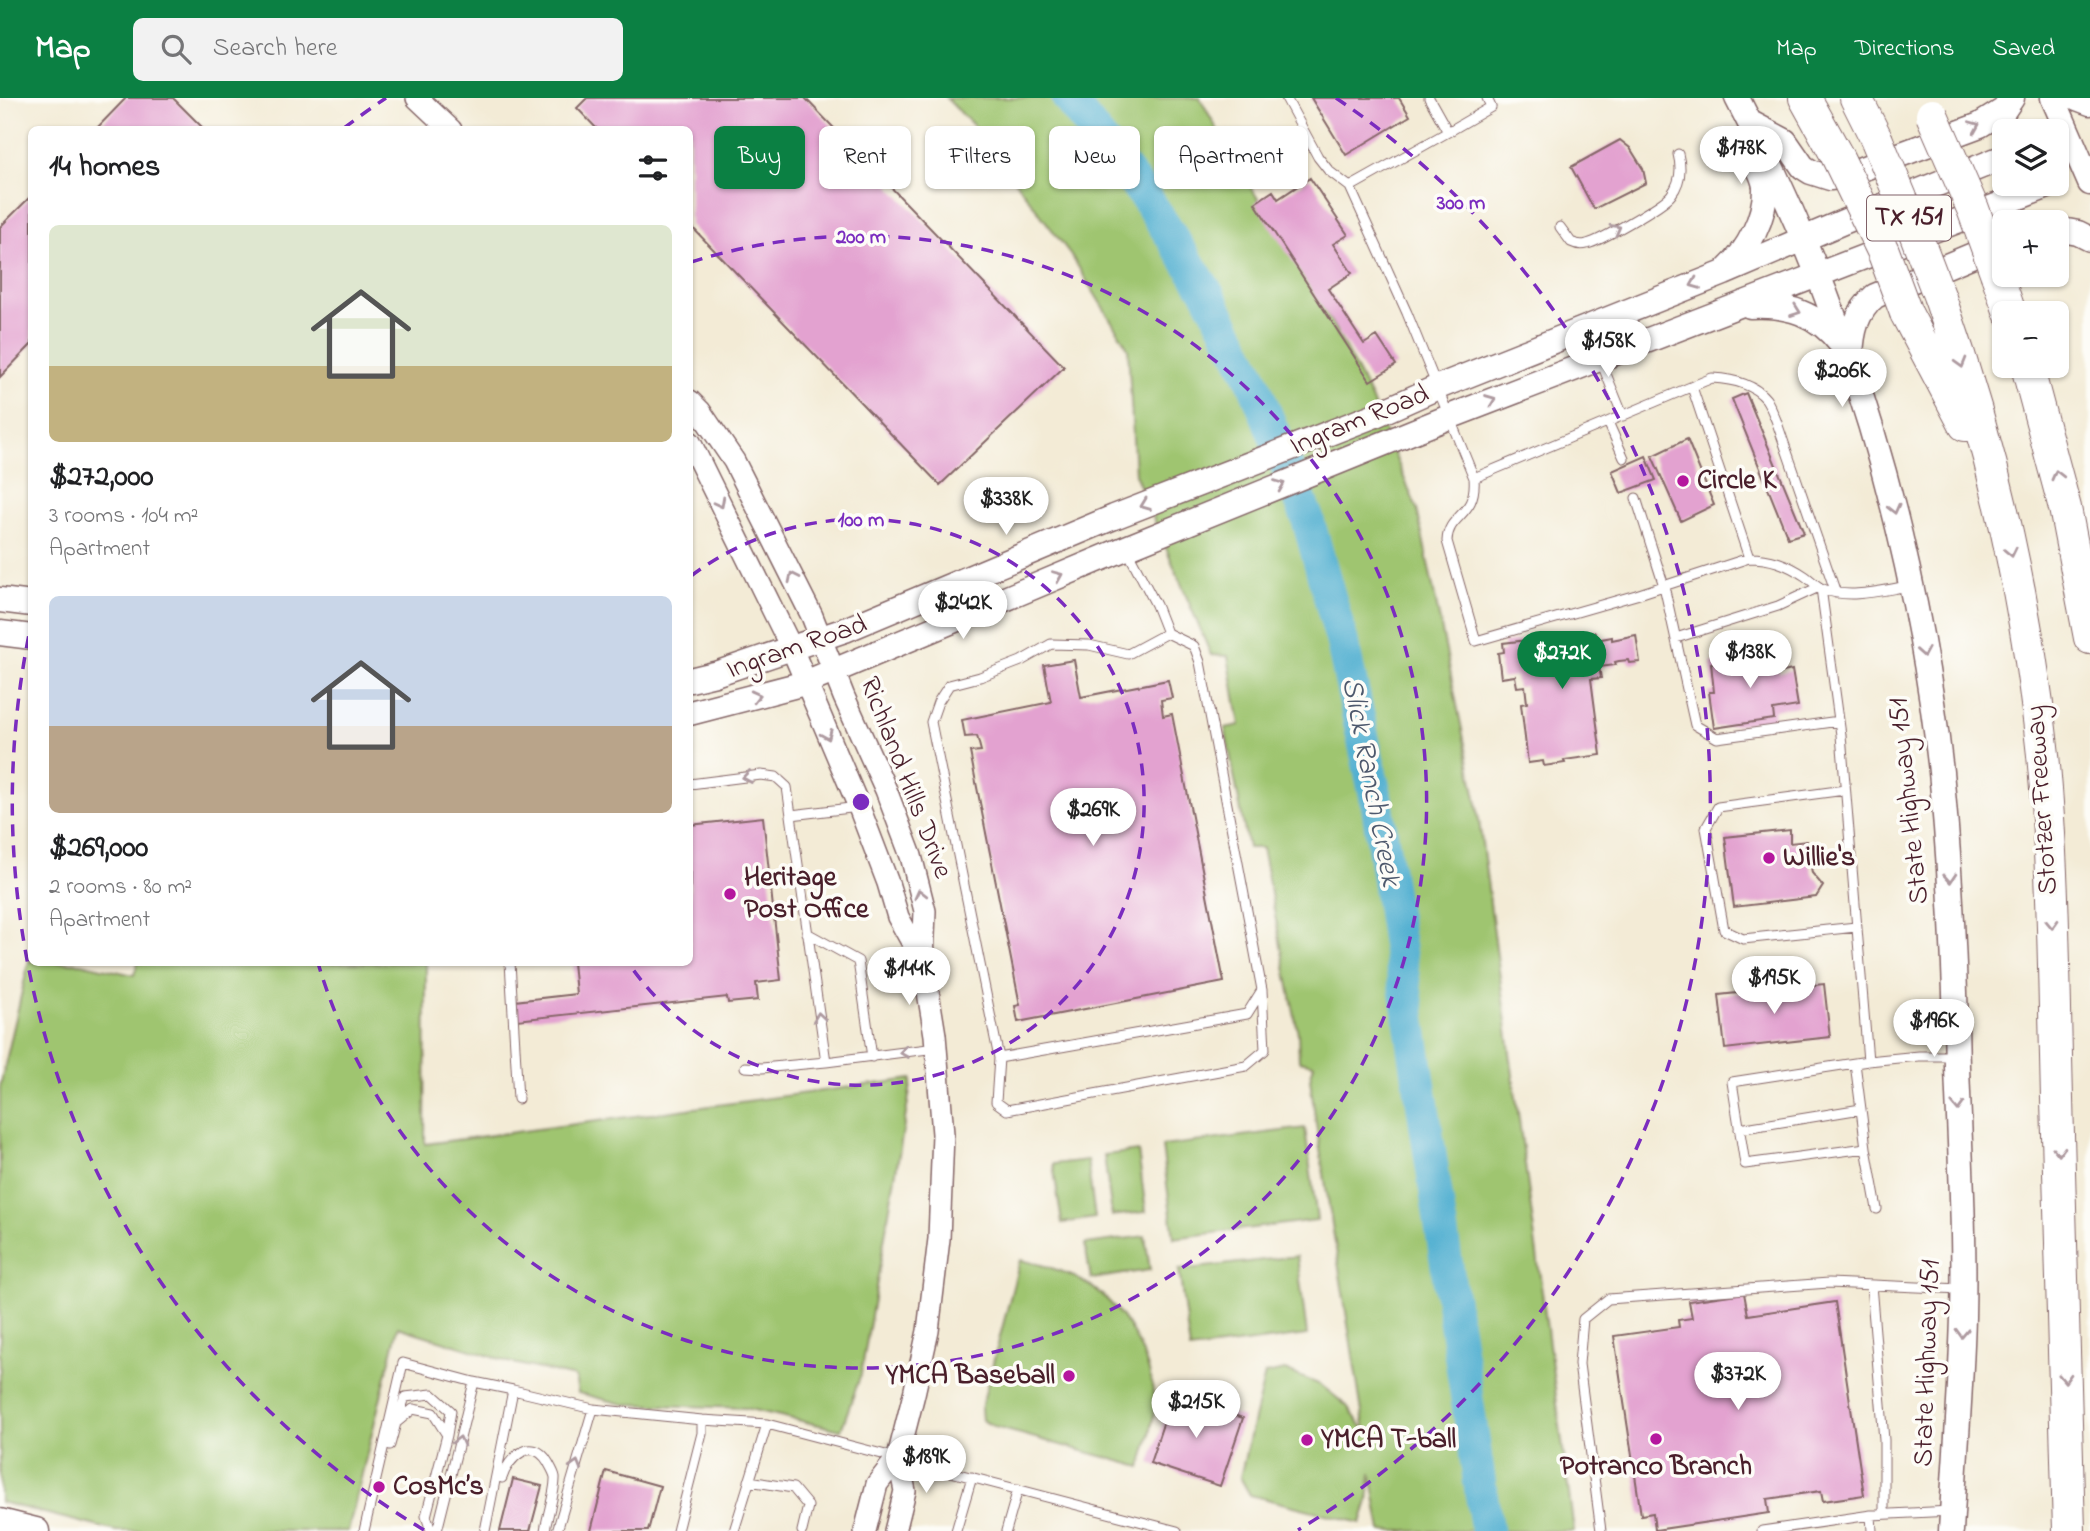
<!DOCTYPE html>
<html lang="en">
<head>
<meta charset="utf-8">
<style>
  :root { --surface:#fff; --page:#f2f2f2; --text:#202124; --muted:#757577; --accent:#0b8043 }
  body { margin:0; font-family:"Indie Flower",sans-serif; background:var(--page); color:var(--text); height:100vh; display:flex; flex-direction:column; font-size:26px; white-space:nowrap }
  * { box-sizing:border-box; margin:0 }
  p { font-size:23px; color:var(--muted) }
  .icon { flex:none; width:38px; height:38px; fill:none; stroke:currentColor; stroke-width:2; stroke-linecap:round; stroke-linejoin:round }
  .map { position:relative; flex:1; overflow:hidden }
  .side { position:absolute; left:28px; top:28px; width:665px; height:840px; display:flex; flex-direction:column; background:var(--surface); border-radius:10px; box-shadow:0 2px 5px #0004 }
  .side>* { flex:none }
  .banner { position:absolute; left:714px; top:28px; width:665px; height:63px; display:flex; gap:14px }
  .buttons { position:absolute; left:1992px; top:21px; display:grid; gap:14px }
  .buttons a { display:grid; place-items:center; width:77px; height:77px; border-radius:10px; background:var(--surface); box-shadow:0 2px 5px #0004; font-size:35px }
  .price { position:absolute; translate:-50% -60px; padding:0 16px; border-radius:24px; background:#fff; color:#222; font-size:23px; line-height:46px; filter:drop-shadow(0 2px 4px #0008) }
  .price::after { content:''; position:absolute; left:50%; top:42px; width:21px; height:16px; margin-left:-10px; background:inherit; clip-path:polygon(0 0,100% 0,50% 100%) }
  .price.current { background:var(--accent); color:#fff }
  ul { padding:0; list-style:none }
  li { display:grid; align-content:center; gap:14px; height:371px; padding:0 21px }
  li span { display:grid; place-items:center; height:217px; border-radius:10px; color:#555 }
  li>.icon { margin-inline-start:auto }
  span .icon { width:126px; height:126px; fill:#fffc; stroke-width:1 }
  li b { font-size:30px }
  h2 { display:flex; justify-content:space-between; align-items:center; height:84px; padding:0 21px; font-size:30px }
  .tag { padding:0 24px; border-radius:10px; background:var(--surface); box-shadow:0 2px 5px #0004; font-size:24px; line-height:63px }
  .tag.current { background:var(--accent); color:#fff }
  header { display:flex; align-items:center; gap:42px; box-sizing:border-box; height:98px; padding:0 35px; background:var(--accent); color:#fff }
  header strong { font-size:33px }
  nav { display:flex; gap:38px; margin-inline-start:auto; font-size:24px }
  .search { width:490px; height:63px; background:var(--page); display:flex; align-items:center; gap:18px; box-sizing:border-box; padding:0 24px; border-radius:10px; color:var(--muted); font-size:26px }
  .map>svg:first-child { display:block }
</style>
</head>
<body>
<header>
<strong>Map</strong>
<div class="search"><svg class="icon" aria-label="search" viewBox="0 0 24 24"><circle cx="10" cy="10" r="6"/><path d="M15 15l6 6"/></svg>Search here</div>
<nav><a>Map</a><a>Directions</a><a>Saved</a></nav>
</header>
<div class="map">
<svg width="2090" height="1433" viewBox="0 0 2090 1433">
  <rect width="100%" height="100%" fill="#fdfcf7"/>
  <filter id="ink" filterUnits="userSpaceOnUse"><feTurbulence type="fractalNoise" baseFrequency=".0143" numOctaves="2"/><feDisplacementMap in="SourceGraphic" scale="14" xChannelSelector="R" yChannelSelector="G"/><feConvolveMatrix kernelMatrix="1 2 1 2 8 2 1 2 1" color-interpolation-filters="sRGB"/></filter>
  <filter id="wash" filterUnits="userSpaceOnUse"><feTurbulence type="fractalNoise" baseFrequency=".00686" numOctaves="4" result="noise"/><feDisplacementMap in="SourceGraphic" scale="28" xChannelSelector="R" yChannelSelector="G"/><feGaussianBlur stdDeviation="1.57" result="paint"/><feColorMatrix in="noise" values="0 0 0 0 0 0 0 0 0 0 0 0 0 0 0 0 0 1.4 0 .05"/><feComposite in="paint" operator="in"/></filter>
  <g filter="url(#wash)">
    <rect width="100%" height="100%" fill="#f3ebd6"/>
    <!-- green -->
    <path fill="#9fc56f" stroke="#74724d" stroke-width="2" d="M946 0H1200L1238 69 1311 185 1371 300 1417 411 1476 700 1574 1433H1381L1371 1375 1368 1403 1361 1425 1250 1397 1240 1379 1265 1276 1285 1272 1321 1287 1347 1308 1365 1333 1316 1026 1310 981 1314 966 1299 963 1298 935 1262 750H1248L1225 630 1240 627 1228 558 1211 557 1135 376 1128 250 1071 157 973 27Z
      M31 854 32 864 80 865 134 877 138 864 426 865 425 1046 912 981 861 1276 841 1332 745 1310 623 1306 578 1295 575 1279 509 1264 398 1229 348 1433H116L0 1404V989Z
      M1305 1030 1317 1122 1174 1140 1162 1048Z
      M1138 1053 1146 1114 1112 1118 1104 1057Z
      M1087 1062 1095 1120 1062 1125 1053 1066Z
      M1145 1138 1150 1172 1091 1181 1085 1146Z
      M1297 1158 1307 1237 1190 1252 1179 1172Z
      M1020 1162C1040 1166 1062 1172 1080 1182 1124 1205 1155 1263 1154 1312 1153 1331 1146 1351 1141 1369L995 1329 982 1322 981 1311Z"/>
    <g fill="none" stroke-linecap="round" stroke-linejoin="round">
      <!-- river -->
      <path stroke="#53b0d1" stroke-width="33" d="M1068 0 1147 101 1207 194 1252 281 1307 419 1342 543 1377 705 1487 1433"/>
    </g>
    <g id="blocks">
      <!-- building -->
      <path fill="#e3a2d0" d="M126 0H173L205 32H95Z
        M587 0H805L1064 269 940 387 690 127V32H598L577 10Z
        M1311 0H1399L1410 18 1346 57Z
        M1620 42 1630 50 1643 71 1646 85 1594 111 1571 69Z
        M1310 80 1348 137 1333 146 1352 175 1328 191 1364 246 1377 238 1396 267 1370 283 1255 105 1273 93 1278 101Z
        M32 97V246L0 279V129Z
        M1746 295 1804 435 1788 440 1732 301Z
        M1687 341 1714 407 1681 423 1652 358Z
        M1646 358 1656 382 1621 395 1612 373Z
        M1595 534 1596 542 1612 539V542L1636 537 1640 564 1629 565 1628 562 1619 563 1615 564 1616 567 1599 569 1601 580 1591 581 1601 657 1564 662 1565 665 1544 668 1543 663 1528 665 1521 606 1527 605 1525 588 1517 589 1515 578 1501 580 1498 555 1504 554 1503 545Z
        M1777 554 1779 575 1792 572 1798 608 1773 612 1774 621 1714 630 1709 594H1714L1711 565Z
        M1074 562 1081 599 1168 582 1172 600 1161 602 1163 618 1172 616 1224 884 1018 924 1015 908 1020 907 970 654 981 653 977 638 965 639 962 622 1051 604 1044 567Z
        M763 719 781 882 756 885 758 902 728 905 727 899 517 922 515 903 576 896 573 864H690V727Z
        M1790 732V745L1807 743 1812 775 1823 788 1816 799 1734 809 1725 739Z
        M1824 886 1830 939 1725 951 1719 897Z
        M1744 1195 1748 1217 1835 1204 1864 1397 1823 1403 1821 1393 1767 1401 1769 1415 1655 1432 1653 1415 1641 1417 1614 1238 1679 1229 1678 1222 1692 1220 1689 1203Z
        M1173 1296 1243 1320 1220 1388 1150 1365Z
        M606 1373 660 1388 648 1433H591Z
        M513 1381 542 1388 530 1433H500Z"/>
    </g>
  </g>
  <g filter="url(#ink)">
    <use href="#blocks" fill-opacity="0" stroke="#856667" stroke-width="2"/>
    <g fill="none" stroke-linecap="round" stroke-linejoin="round">
      <defs>
        <path id="service" d="M1286 0 1318 59 1329 73 1350 89
          M1429 0 1448 34 1350 89 1407 215 1474 380C1477 419 1448 415 1447 443L1476 543 1636 497 1749 460C1771 460 1787 466 1805 478 1811 482 1816 488 1823 491 1849 502 1883 492 1909 488
          M1448 34 1491 9 1487 0
          M1560 129 1571 144C1577 147 1581 148 1587 146 1600 143 1663 107 1671 97 1681 84 1682 71 1678 56
          M1600 261 1623 318
          M1692 289 1749 460
          M1608 324 1624 360
          M1474 380 1712 280C1731 281 1753 285 1766 301 1770 307 1773 315 1776 322L1836 495
          M1636 400 1664 488 1695 627 1717 640 1839 623
          M1821 490 1841 637 1868 963 1919 958H1955
          M1167 535 1128 556 1089 547 1051 546 1021 563 980 579 949 587 938 604 931 624 999 960 1247 916 1262 892
          M1676 540 1778 508 1819 489
          M690 686 761 677 776 679 787 689 826 964 936 950
          M1845 692 1718 709 1706 730 1724 832 1743 841 1856 829
          M791 717 859 709
          M807 835 858 863 872 959
          M510 864 518 1001
          M999 960 996 1004 1007 1012 1246 968 1265 952 1262 892 1200 564 1194 548 1167 535 1156 507 1127 452
          M1855 965 1866 1050 1745 1066 1732 984 1868 963
          M745 969 762 970 826 964
          M1739 1031 1861 1011
          M1866 1050 1877 1111
          M1871 1187 1884 1342V1416
          M474 1284 513 1292
          M593 1311 702 1322
          M397 1324 405 1299 432 1296 451 1313 447 1337
          M390 1347 396 1325 413 1311 433 1315 447 1337 426 1418 431 1433
          M502 1380C508 1360 532 1337 548 1364 550 1368 554 1374 555 1379 556 1393 547 1417 545 1433
          M749 1383 793 1390 808 1408 802 1433
          M1871 1417 1872 1433
          M364 1433 403 1265 474 1284 437 1433
          M485 1433 513 1292 593 1311 557 1433
          M677 1433 702 1335V1322L767 1326
          M734 1433 767 1326 1177 1433
          M956 1433 972 1379
          M1006 1433 1018 1391
          M1601 1433 1579 1266 1583 1221 1608 1201 1829 1185 1961 1191
          M1762 1433 1871 1417 1951 1413"/>
        <path id="tertiary" d="M417 0 451 32
          M690 303 700 313 734 363 812 518 844 599 886 692 911 758 925 813 923 863 935 937 943 1036 939 1141 928 1233 914 1296 898 1359 877 1386 865 1433
          M690 344 792 551 859 709 888 785 898 819 922 862
          M895 1433 905 1393 898 1359"/>
        <path id="secondary" d="M1737 0C1847 210 1915 439 1941 674 1951 772 1955 870 1957 969 1960 1052 1965 1136 1963 1219 1961 1291 1955 1362 1951 1433
          M2053 0 2090 85
          M2077 0 2090 5
          M1751 25 1785 43 1803 69 1811 74 1830 80 1840 79 1980 27 2004 12 2012 0
          M2056 131 2078 135 2090 141
          M1727 172C1748 152 1766 119 1765 89 1764 80 1759 71 1755 63
          M1750 208C1788 206 1817 215 1841 246
          M1851 258C1852 234 1856 214 1875 198L2004 144
          M0 502 32 506
          M0 535 32 539
          M690 582 715 576 845 532 1114 419 1373 318 1438 289 1724 175 1843 124 2004 59
          M690 615 805 585 1126 450 1449 319 2053 86"/>
        <path id="primary" d="M0 1424 36 1433"/>
        <path id="motorway" d="M1805 0 1836 56
          M1856 0 1876 40
          M1997 177 2010 215
          M1940 200C1992 348 2027 502 2043 657 2054 771 2054 887 2057 1001 2061 1145 2065 1289 2069 1433
          M1906 215 1965 327
          M2027 268 2065 410 2090 540"/>
      </defs>
      <!-- service casing -->
      <use href="#service" stroke="#856667" stroke-width="11"/>
      <!-- tertiary casing -->
      <use href="#tertiary" stroke="#856667" stroke-width="24"/>
      <!-- secondary casing -->
      <use href="#secondary" stroke="#856667" stroke-width="27"/>
      <!-- primary casing -->
      <use href="#primary" stroke="#856667" stroke-width="29"/>
      <!-- motorway casing -->
      <use href="#motorway" stroke="#856667" stroke-width="34"/>
      <!-- service -->
      <use href="#service" stroke="#fff" stroke-width="9"/>
      <!-- tertiary -->
      <use href="#tertiary" stroke="#fff" stroke-width="21"/>
      <!-- secondary -->
      <use href="#secondary" stroke="#fff" stroke-width="24"/>
      <!-- primary -->
      <use href="#primary" stroke="#fff" stroke-width="26"/>
      <!-- motorway -->
      <use href="#motorway" stroke="#fff" stroke-width="32"/>
      <defs>
        <path id="motorway-bridge" d="M1932 17 1973 111 1997 177
          M1876 40 1911 124 1940 200
          M1836 56 1883 153 1906 215"/>
      </defs>
      <!-- motorway-bridge casing -->
      <use href="#motorway-bridge" stroke="#856667" stroke-width="34" stroke-linecap="butt"/>
      <!-- motorway-bridge -->
      <use href="#motorway-bridge" stroke="#fff" stroke-width="32"/>
    </g>
    <!-- one-way arrows -->
    <defs><path id="oneway-chevron" d="M-2-3.5L2.5 0L-2 3.5" fill="none" stroke-width="1.6" stroke-linecap="round" stroke-linejoin="round" transform="scale(1.75)"/></defs>
    <g stroke="#ae9aa0">
      <use href="#oneway-chevron" transform="translate(1975 28) rotate(-23)"/>
      <use href="#oneway-chevron" transform="translate(1616 131) rotate(-29)"/>
      <use href="#oneway-chevron" transform="translate(1695 186) rotate(158)"/>
      <use href="#oneway-chevron" transform="translate(1796 213) rotate(20)"/>
      <use href="#oneway-chevron" transform="translate(1961 265) rotate(74)"/>
      <use href="#oneway-chevron" transform="translate(1491 302) rotate(-21)"/>
      <use href="#oneway-chevron" transform="translate(2057 377) rotate(-104)"/>
      <use href="#oneway-chevron" transform="translate(1280 387) rotate(-22)"/>
      <use href="#oneway-chevron" transform="translate(720 405) rotate(62)"/>
      <use href="#oneway-chevron" transform="translate(1145 407) rotate(159)"/>
      <use href="#oneway-chevron" transform="translate(1894 411) rotate(76)"/>
      <use href="#oneway-chevron" transform="translate(2011 454) rotate(78)"/>
      <use href="#oneway-chevron" transform="translate(1058 478) rotate(-23)"/>
      <use href="#oneway-chevron" transform="translate(793 479) rotate(-116)"/>
      <use href="#oneway-chevron" transform="translate(1923 554) rotate(80)"/>
      <use href="#oneway-chevron" transform="translate(756 598) rotate(-14)"/>
      <use href="#oneway-chevron" transform="translate(827 637) rotate(67)"/>
      <use href="#oneway-chevron" transform="translate(747 679) rotate(172)"/>
      <use href="#oneway-chevron" transform="translate(1950 780) rotate(86)"/>
      <use href="#oneway-chevron" transform="translate(920 796) rotate(-104)"/>
      <use href="#oneway-chevron" transform="translate(2052 826) rotate(88)"/>
      <use href="#oneway-chevron" transform="translate(819 919) rotate(-98)"/>
      <use href="#oneway-chevron" transform="translate(904 954) rotate(172)"/>
      <use href="#oneway-chevron" transform="translate(1958 1008) rotate(88)"/>
      <use href="#oneway-chevron" transform="translate(2059 1053) rotate(88)"/>
      <use href="#oneway-chevron" transform="translate(1962 1235) rotate(92)"/>
      <use href="#oneway-chevron" transform="translate(2065 1280) rotate(88)"/>
      <use href="#oneway-chevron" transform="translate(459 1343) rotate(-76)"/>
      <use href="#oneway-chevron" transform="translate(576 1367) rotate(-74)"/>
    </g>
  </g>
  <!-- distance rings -->
  <g fill="none" stroke="#7b2cbf" stroke-width="3.5" stroke-dasharray="12 9">
    <path d="M691 478A283 283 0 1 1 629 866"/>
    <path d="M691 164A566 566 0 1 1 318 865"/>
    <path d="M424 1432A849 849 0 0 1 31 527M344 30A849 849 0 0 1 386 0M1336 0A849 849 0 0 1 1298 1432"/>
  </g>
  <!-- markers -->
  <g fill="#b5179e" stroke="#fdfcf7" stroke-width="2.5">
    <circle cx="1683" cy="383" r="7"/>
    <circle cx="1769" cy="760" r="7"/>
    <circle cx="730" cy="796" r="7"/>
    <circle cx="1069" cy="1278" r="7"/>
    <circle cx="1656" cy="1341" r="7"/>
    <circle cx="1307" cy="1342" r="7"/>
    <circle cx="379" cy="1389" r="7"/>
  </g>
  <g text-anchor="middle" dominant-baseline="central" stroke-width="7" stroke-linejoin="round" paint-order="stroke">
    <!-- shield labels -->
    <rect fill="#fdfcf7" stroke="#806168" stroke-width="2" x="1867" y="97.5" width="84" height="45" rx="5"/>
    <g font-size="26" font-weight="bold" fill="#4a1f2b">
      <text x="1909" y="120">TX 151</text>
    </g>
    <!-- street labels -->
    <g font-size="28" fill="#4a1f2b" stroke="#fdfcf7">
      <text transform="translate(1360 323) rotate(-22)">Ingram Road</text>
      <text transform="translate(797 550) rotate(-19)">Ingram Road</text>
      <text transform="translate(905 680) rotate(69)">Richland Hills Drive</text>
      <text transform="translate(2043 702) rotate(-94)">Stotzer Freeway</text>
      <text transform="translate(1910 703) rotate(-96)">State Highway 151</text>
      <text transform="translate(1928 1265) rotate(-88)">State Highway 151</text>
    </g>
    <!-- poi labels -->
    <g font-size="28" font-weight="bold" fill="#4a1f2b" stroke="#fdfcf7" text-anchor="start">
      <text x="1697" y="383">Circle K</text>
      <text x="1783" y="760">Willie's</text>
      <text x="744" y="780">Heritage<tspan x="744" dy="32">Post Office</tspan></text>
      <text x="1055" y="1278" text-anchor="end">YMCA Baseball</text>
      <text x="1321" y="1342">YMCA T-ball</text>
      <text x="1656" y="1369" text-anchor="middle">Potranco Branch</text>
      <text x="393" y="1389">CosMc’s</text>
    </g>
    <!-- water labels -->
    <g font-size="30" font-style="italic" fill="#4e596d" stroke="#fdfcf7">
      <text transform="translate(1370 684) rotate(79)">Slick Ranch Creek</text>
    </g>
  </g>
  <circle cx="861" cy="704" r="10" fill="#7b2cbf" stroke="#fdfcf7" stroke-width="3.5"/>
  <g font-size="21" text-anchor="middle" font-weight="bold" fill="#7b2cbf" stroke="#fdfcf7" stroke-width="7" stroke-linejoin="round" paint-order="stroke">
    <text x="1461" y="111">300 m</text>
    <text x="861" y="145">200 m</text>
    <text x="861" y="428">100 m</text>
  </g>
</svg>
<div class="buttons">
<a><svg class="icon" aria-label="layers" viewBox="0 0 24 24"><path d="M12 4l9 5-9 5-9-5zM3 14l9 5 9-5"/></svg></a>
<a>+</a>
<a>−</a>
</div>
<b class="price" style="left:1741px;top:88px">$178K</b>
<b class="price" style="left:1608px;top:281px">$158K</b>
<b class="price" style="left:1842px;top:311px">$206K</b>
<b class="price" style="left:1006px;top:439px">$338K</b>
<b class="price" style="left:963px;top:543px">$242K</b>
<b class="price" style="left:1750px;top:592px">$138K</b>
<b class="price current" style="left:1562px;top:593px">$272K</b>
<b class="price" style="left:1093px;top:750px">$269K</b>
<b class="price" style="left:909px;top:909px">$144K</b>
<b class="price" style="left:1774px;top:918px">$195K</b>
<b class="price" style="left:1934px;top:961px">$196K</b>
<b class="price" style="left:1738px;top:1314px">$372K</b>
<b class="price" style="left:1196px;top:1342px">$215K</b>
<b class="price" style="left:926px;top:1397px">$189K</b>
<div class="banner">
<a class="tag current">Buy</a>
<a class="tag">Rent</a>
<a class="tag">Filters</a>
<a class="tag">New</a>
<a class="tag">Apartment</a>
</div>
<section class="side">
<h2>14 homes<svg class="icon" aria-label="filters" viewBox="0 0 24 24"><path d="M4 7h16M4 17h16"/><circle cx="9" cy="7" r="2"/><circle cx="15" cy="17" r="2"/></svg></h2>
<ul>
<li><span style="background:linear-gradient(#dfe7d0 65%,#c2b280 0)"><svg class="icon" aria-label="home" viewBox="0 0 24 24"><path d="M3 11l9-7 9 7M6 9v11h12V9"/></svg></span><div><b>$272,000</b><p>3 rooms · 104 m²</p><p>Apartment</p></div></li>
<li><span style="background:linear-gradient(#c9d6e8 60%,#b9a48a 0)"><svg class="icon" aria-label="home" viewBox="0 0 24 24"><path d="M3 11l9-7 9 7M6 9v11h12V9"/></svg></span><div><b>$269,000</b><p>2 rooms · 80 m²</p><p>Apartment</p></div></li>
</ul>
</section>
</div>
</body>
</html>
